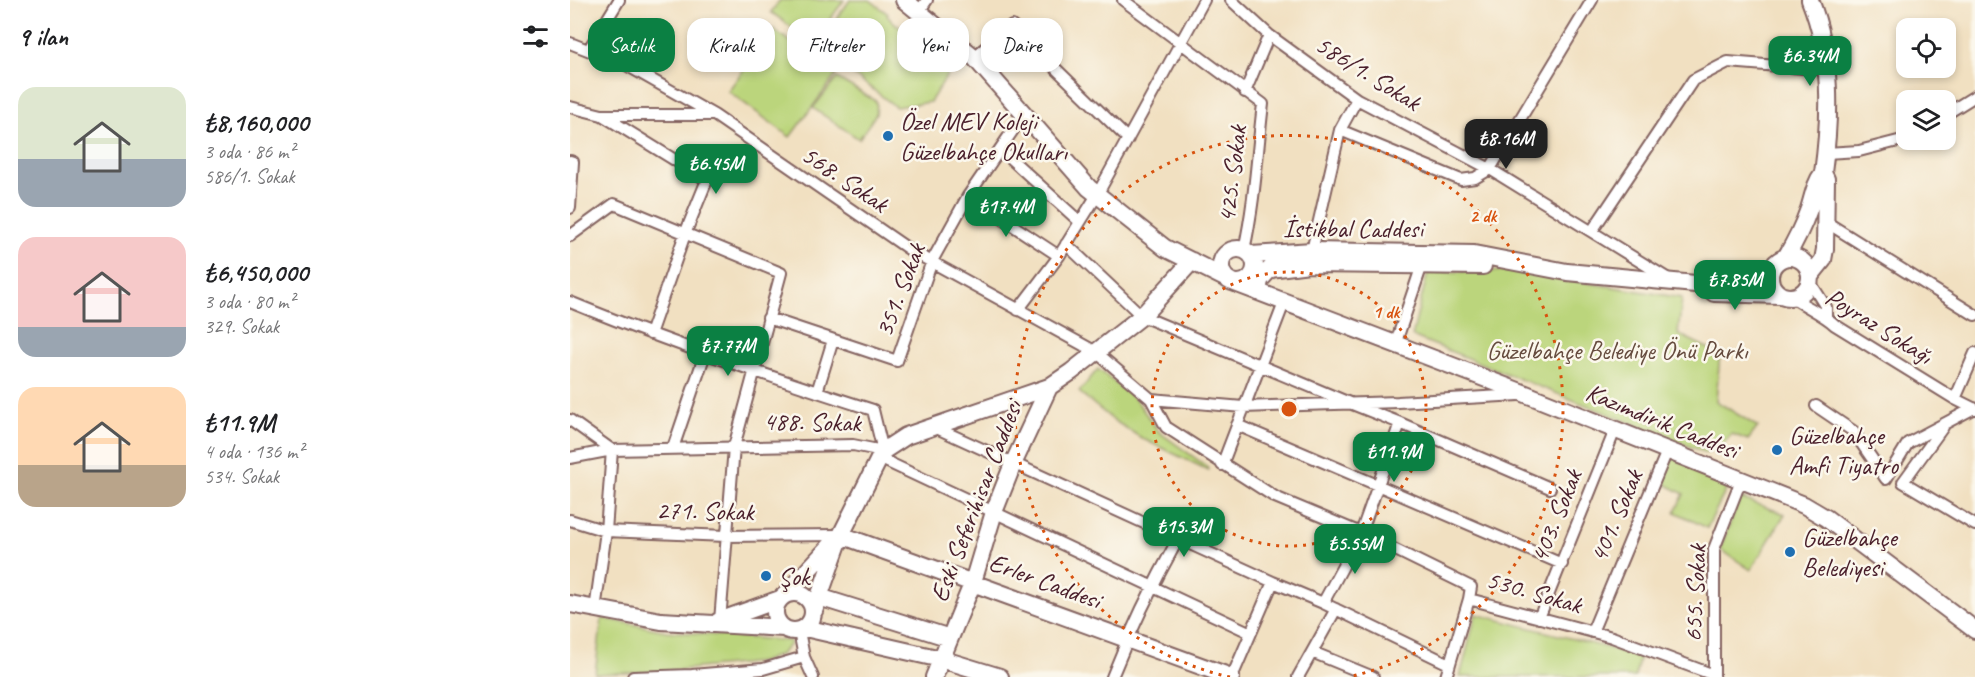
<!DOCTYPE html>
<html lang="tr">
<head>
<meta charset="utf-8">
<style>
  :root { --surface:#fff; --page:#f2f2f2; --text:#202124; --muted:#757577; --accent:#0b8043 }
  body { margin:0; font-family:Caveat,sans-serif; background:var(--page); color:var(--text); height:100vh; display:flex; flex-direction:column; font-size:22px; white-space:nowrap }
  * { box-sizing:border-box; margin:0 }
  p { font-size:20px; color:var(--muted) }
  .icon { flex:none; width:33px; height:33px; fill:none; stroke:currentColor; stroke-width:2; stroke-linecap:round; stroke-linejoin:round }
  .map { position:relative; flex:1; overflow:hidden }
  .sheet { display:flex; flex-direction:column; background:var(--surface); width:570px }
  .sheet>* { flex:none }
  .top-card { position:absolute; left:18px; top:18px; width:570px; height:54px; display:flex; gap:12px }
  .fabs { position:absolute; left:1326px; top:18px; display:grid; gap:12px }
  .fabs a { display:grid; place-items:center; width:60px; height:60px; border-radius:12px; background:var(--surface); box-shadow:0 3px 9px #0003; font-size:30px }
  .price { position:absolute; translate:-50% -51px; padding:0 14px; border-radius:12px; background:var(--accent); color:#fff; font-size:20px; line-height:39px; filter:drop-shadow(0 2px 3px #0008) }
  .price::after { content:''; position:absolute; left:50%; top:36px; width:18px; height:14px; margin-left:-9px; background:inherit; clip-path:polygon(0 0,100% 0,50% 100%) }
  .price.current { background:#222; color:#fff }
  ul { padding:0; list-style:none }
  li { display:flex; align-items:center; gap:18px; height:150px; padding:0 18px }
  li span { display:grid; place-items:center; flex:none; width:168px; height:120px; border-radius:18px; color:#555 }
  li>.icon { margin-inline-start:auto }
  span .icon { width:72px; height:72px; fill:#fffc; stroke-width:1 }
  li b { font-size:26px }
  h2 { display:flex; justify-content:space-between; align-items:center; height:72px; padding:0 18px; font-size:26px }
  .tag { padding:0 21px; border-radius:18px; background:var(--surface); box-shadow:0 3px 9px #0003; font-size:21px; line-height:54px }
  .tag.current { background:var(--accent); color:#fff }
  main { display:flex; flex:1; min-height:0 }
  .map>svg:first-child { display:block }
</style>
</head>
<body>
<main>
<section class="sheet">
<h2>9 ilan<svg class="icon" aria-label="filters" viewBox="0 0 24 24"><path d="M4 7h16M4 17h16"/><circle cx="9" cy="7" r="2"/><circle cx="15" cy="17" r="2"/></svg></h2>
<ul>
<li><span style="background:linear-gradient(#dfe7d0 60%,#9aa5b1 0)"><svg class="icon" aria-label="home" viewBox="0 0 24 24"><path d="M3 11l9-7 9 7M6 9v11h12V9"/></svg></span><div><b>₺8,160,000</b><p>3 oda · 86 m²</p><p>586/1. Sokak</p></div></li>
<li><span style="background:linear-gradient(#f6c9c9 75%,#9aa5b1 0)"><svg class="icon" aria-label="home" viewBox="0 0 24 24"><path d="M3 11l9-7 9 7M6 9v11h12V9"/></svg></span><div><b>₺6,450,000</b><p>3 oda · 80 m²</p><p>329. Sokak</p></div></li>
<li><span style="background:linear-gradient(#ffd9b3 65%,#b9a48a 0)"><svg class="icon" aria-label="home" viewBox="0 0 24 24"><path d="M3 11l9-7 9 7M6 9v11h12V9"/></svg></span><div><b>₺11.9M</b><p>4 oda · 136 m²</p><p>534. Sokak</p></div></li>
</ul>
</section>
<div class="map">
<svg width="1405" height="677" viewBox="0 0 1405 677">
  <rect width="100%" height="100%" fill="#fbf7ec"/>
  <filter id="ink" filterUnits="userSpaceOnUse"><feTurbulence type="fractalNoise" baseFrequency=".0167" numOctaves="2"/><feDisplacementMap in="SourceGraphic" scale="12" xChannelSelector="R" yChannelSelector="G"/><feConvolveMatrix kernelMatrix="1 2 1 2 8 2 1 2 1" color-interpolation-filters="sRGB"/></filter>
  <filter id="wash" filterUnits="userSpaceOnUse"><feTurbulence type="fractalNoise" baseFrequency=".008" numOctaves="4" result="noise"/><feDisplacementMap in="SourceGraphic" scale="24" xChannelSelector="R" yChannelSelector="G"/><feGaussianBlur stdDeviation="1.35" result="paint"/><feColorMatrix in="noise" values="0 0 0 0 0 0 0 0 0 0 0 0 0 0 0 0 0 1.4 0 .05"/><feComposite in="paint" operator="in"/></filter>
  <g filter="url(#wash)">
    <rect width="100%" height="100%" fill="#f1e0c1"/>
    <!-- green -->
    <path fill="#bbd57b" stroke="#827a53" stroke-width="1.5" d="M210 0H274L243 43 201 12Z
      M280 0H300L318 14 317 16 380 71 360 102 326 107 246 46Z
      M203 29 266 75 220 137 158 91Z
      M267 78 307 102 306 114 289 139 243 108Z
      M943 271 1112 298 1108 334 1150 354 1146 401 1188 427 1178 440 1162 434 1152 445 1136 453 842 336 858 272Z
      M528 369 566 400 589 432 639 468 638 470 573 439 543 420 509 392Z
      M1103 457 1158 486 1137 528 1105 512 1114 494 1091 482Z
      M1170 498 1215 514 1181 570 1150 549Z
      M906 614 1070 656 1065 677H890Z
      M32 618 96 631 220 641 221 643 211 654 192 662 86 672 25 674Z"/>
  </g>
  <g filter="url(#ink)">
    <g fill="none" stroke-linecap="round" stroke-linejoin="round">
      <defs>
        <path id="minor" d="M553 0 693 104C687 154 685 201 674 250
          M661 0 699 35 787 99 920 169 1100 280
          M348 13 357 0
          M0 43 56 65 144 115 340 250 526 352 581 399 596 427 705 497 791 533 901 587 899 599 1042 637 1144 675
          M19 49 49 0
          M404 57 442 26 558 139
          M675 92 699 35
          M0 107 32 115H143
          M1376 114 1405 96
          M32 115 137 180 115 234 80 334
          M770 130 891 180 905 178 920 169 1022 0
          M430 149 510 222
          M1256 153 1289 151 1332 140 1336 137
          M0 161 3 162 0 208
          M398 196 489 256
          M1256 222 1405 315
          M1022 231 1123 80 1158 62 1257 70
          M0 236 44 204 211 273 164 447 150 621
          M496 244 572 316 782 404 830 423 980 488
          M742 251 770 130 787 99
          M1240 282 1256 307V316
          M1222 297C1236 307 1253 314 1265 325L1385 399 1405 409
          M0 302C99 343 200 377 303 410L313 451 283 445 42 450 0 420
          M448 310 489 256 527 195 634 0
          M198 318 327 361 362 261 398 196 454 114
          M825 345 852 265
          M247 392 263 340
          M581 399 673 407 828 402 949 395
          M1385 399 1405 353
          M1246 406 1283 431 1316 479 1338 443 1404 408
          M667 425 992 564
          M362 426 703 582 753 603 879 664
          M1373 427 1333 482 1405 525
          M103 448 135 354
          M0 458 42 450 36 531 25 610
          M309 458 681 633
          M652 465 714 303
          M0 520 36 531 156 536 271 535
          M753 603 791 533 830 423
          M969 618 1045 430
          M229 631 234 657 243 677
          M1022 632 1097 451
          M742 652 803 677
          M63 677 122 675 193 669 234 657
          M542 677C561 629 583 584 608 539
          M662 677 703 582
          M728 677 766 609
          M876 677 899 599
          M1144 677V549L1171 480"/>
        <path id="secondary" d="M334 0 404 57 519 188 595 248 655 278
          M651 266a17 17 0 1 1 34 0a17 17 0 1 1-34 0Z
          M681 255 742 251 904 254 997 272 1136 285C1157 275 1182 280 1202 267
          M1200 277a20 20 0 1 1 40 0a20 20 0 1 1-40 0Z
          M1216 257C1225 242 1233 226 1239 209 1243 197 1245 183 1253 173 1261 115 1262 55 1240 0
          M1241 275 1253 260 1255 249 1256 179 1253 173
          M665 283 956 394 1234 505 1256 518 1405 630
          M1136 285 1144 293 1210 295
          M688 292 690 280 700 269 739 264 913 266
          M271 535 661 677
          M205 612a19 19 0 1 1 38 0a19 19 0 1 1-38 0Z
          M215 595 264 542
          M249 597 380 638
          M0 604 91 621 214 628
          M244 611 271 535 313 451 336 436 479 387
          M149 621 210 599
          M235 628 371 659 430 677
          M364 677 403 582 424 512 443 464 479 387 501 372 572 316 622 261"/>
      </defs>
      <!-- minor casing -->
      <use href="#minor" stroke="#846360" stroke-width="14"/>
      <!-- secondary casing -->
      <use href="#secondary" stroke="#846360" stroke-width="20"/>
      <!-- minor -->
      <use href="#minor" stroke="#fff" stroke-width="10"/>
      <!-- secondary -->
      <use href="#secondary" stroke="#fff" stroke-width="16"/>
    </g>
  </g>
  <!-- distance rings -->
  <g fill="none" stroke="#d8530f" stroke-width="3" stroke-dasharray="3 6">
    <circle cx="719" cy="409" r="137"/>
    <path d="M660 677A274 274 0 1 1 778 677"/>
  </g>
  <!-- markers -->
  <g fill="#1f6fb2" stroke="#fbf7ec" stroke-width="2">
    <circle cx="318" cy="136" r="6"/>
    <circle cx="1207" cy="450" r="6"/>
    <circle cx="1220" cy="552" r="6"/>
    <circle cx="196" cy="576" r="6"/>
  </g>
  <g text-anchor="middle" dominant-baseline="central" stroke-width="5" stroke-linejoin="round" paint-order="stroke">
    <!-- street labels -->
    <g font-size="26" fill="#4a1f2b" stroke="#fbf7ec">
      <text transform="translate(798 73) rotate(32)">586/1. Sokak</text>
      <text transform="translate(662 174) rotate(-83)">425. Sokak</text>
      <text transform="translate(275 179) rotate(34)">568. Sokak</text>
      <text x="783" y="228">İstikbal Caddesi</text>
      <text transform="translate(330 290) rotate(-69)">351. Sokak</text>
      <text transform="translate(1309 326) rotate(32)">Poyraz Sokağı</text>
      <text transform="translate(1092 421) rotate(22)">Kazımdirik Caddesi</text>
      <text transform="translate(242 422) rotate(1)">488. Sokak</text>
      <text transform="translate(406 501) rotate(-69)">Eski Seferihisar Caddesi</text>
      <text transform="translate(135 511) rotate(1)">271. Sokak</text>
      <text transform="translate(986 516) rotate(-68)">403. Sokak</text>
      <text transform="translate(1046 516) rotate(-67)">401. Sokak</text>
      <text transform="translate(475 581) rotate(20)">Erler Caddesi</text>
      <text transform="translate(964 592) rotate(16)">530. Sokak</text>
      <text transform="translate(1125 593) rotate(-87)">655. Sokak</text>
    </g>
    <!-- poi labels -->
    <g font-size="26" fill="#4a1f2b" stroke="#fbf7ec" text-anchor="start">
      <text x="330" y="121">Özel MEV Koleji<tspan x="330" dy="30">Güzelbahçe Okulları</tspan></text>
      <text x="1219" y="435">Güzelbahçe<tspan x="1219" dy="30">Amfi Tiyatro</tspan></text>
      <text x="1232" y="537">Güzelbahçe<tspan x="1232" dy="30">Belediyesi</tspan></text>
      <text x="208" y="576">Şok</text>
    </g>
    <!-- park labels -->
    <g font-size="26" fill="#664c3f" stroke="#fbf7ec">
      <text x="1047" y="350">Güzelbahçe Belediye Önü Parkı</text>
    </g>
  </g>
  <circle cx="719" cy="409" r="9" fill="#d8530f" stroke="#fbf7ec" stroke-width="3"/>
  <g font-size="18" text-anchor="middle" font-weight="bold" fill="#d8530f" stroke="#fbf7ec" stroke-width="5" stroke-linejoin="round" paint-order="stroke">
    <text x="913" y="222">2 dk</text>
    <text x="816" y="318">1 dk</text>
  </g>
</svg>
<div class="fabs">
<a><svg class="icon" aria-label="locate" viewBox="0 0 24 24"><circle cx="12" cy="12" r="6"/><path d="M12 2v4M12 18v4M2 12h4M18 12h4"/></svg></a>
<a><svg class="icon" aria-label="layers" viewBox="0 0 24 24"><path d="M12 4l9 5-9 5-9-5zM3 14l9 5 9-5"/></svg></a>
</div>
<b class="price" style="left:1240px;top:87px">₺6.34M</b>
<b class="price current" style="left:936px;top:170px">₺8.16M</b>
<b class="price" style="left:146px;top:195px">₺6.45M</b>
<b class="price" style="left:436px;top:238px">₺17.4M</b>
<b class="price" style="left:1165px;top:311px">₺7.85M</b>
<b class="price" style="left:158px;top:377px">₺7.77M</b>
<b class="price" style="left:824px;top:483px">₺11.9M</b>
<b class="price" style="left:614px;top:558px">₺15.3M</b>
<b class="price" style="left:785px;top:575px">₺5.55M</b>
<div class="top-card">
<a class="tag current">Satılık</a>
<a class="tag">Kiralık</a>
<a class="tag">Filtreler</a>
<a class="tag">Yeni</a>
<a class="tag">Daire</a>
</div>
</div>
</main>
</body>
</html>
